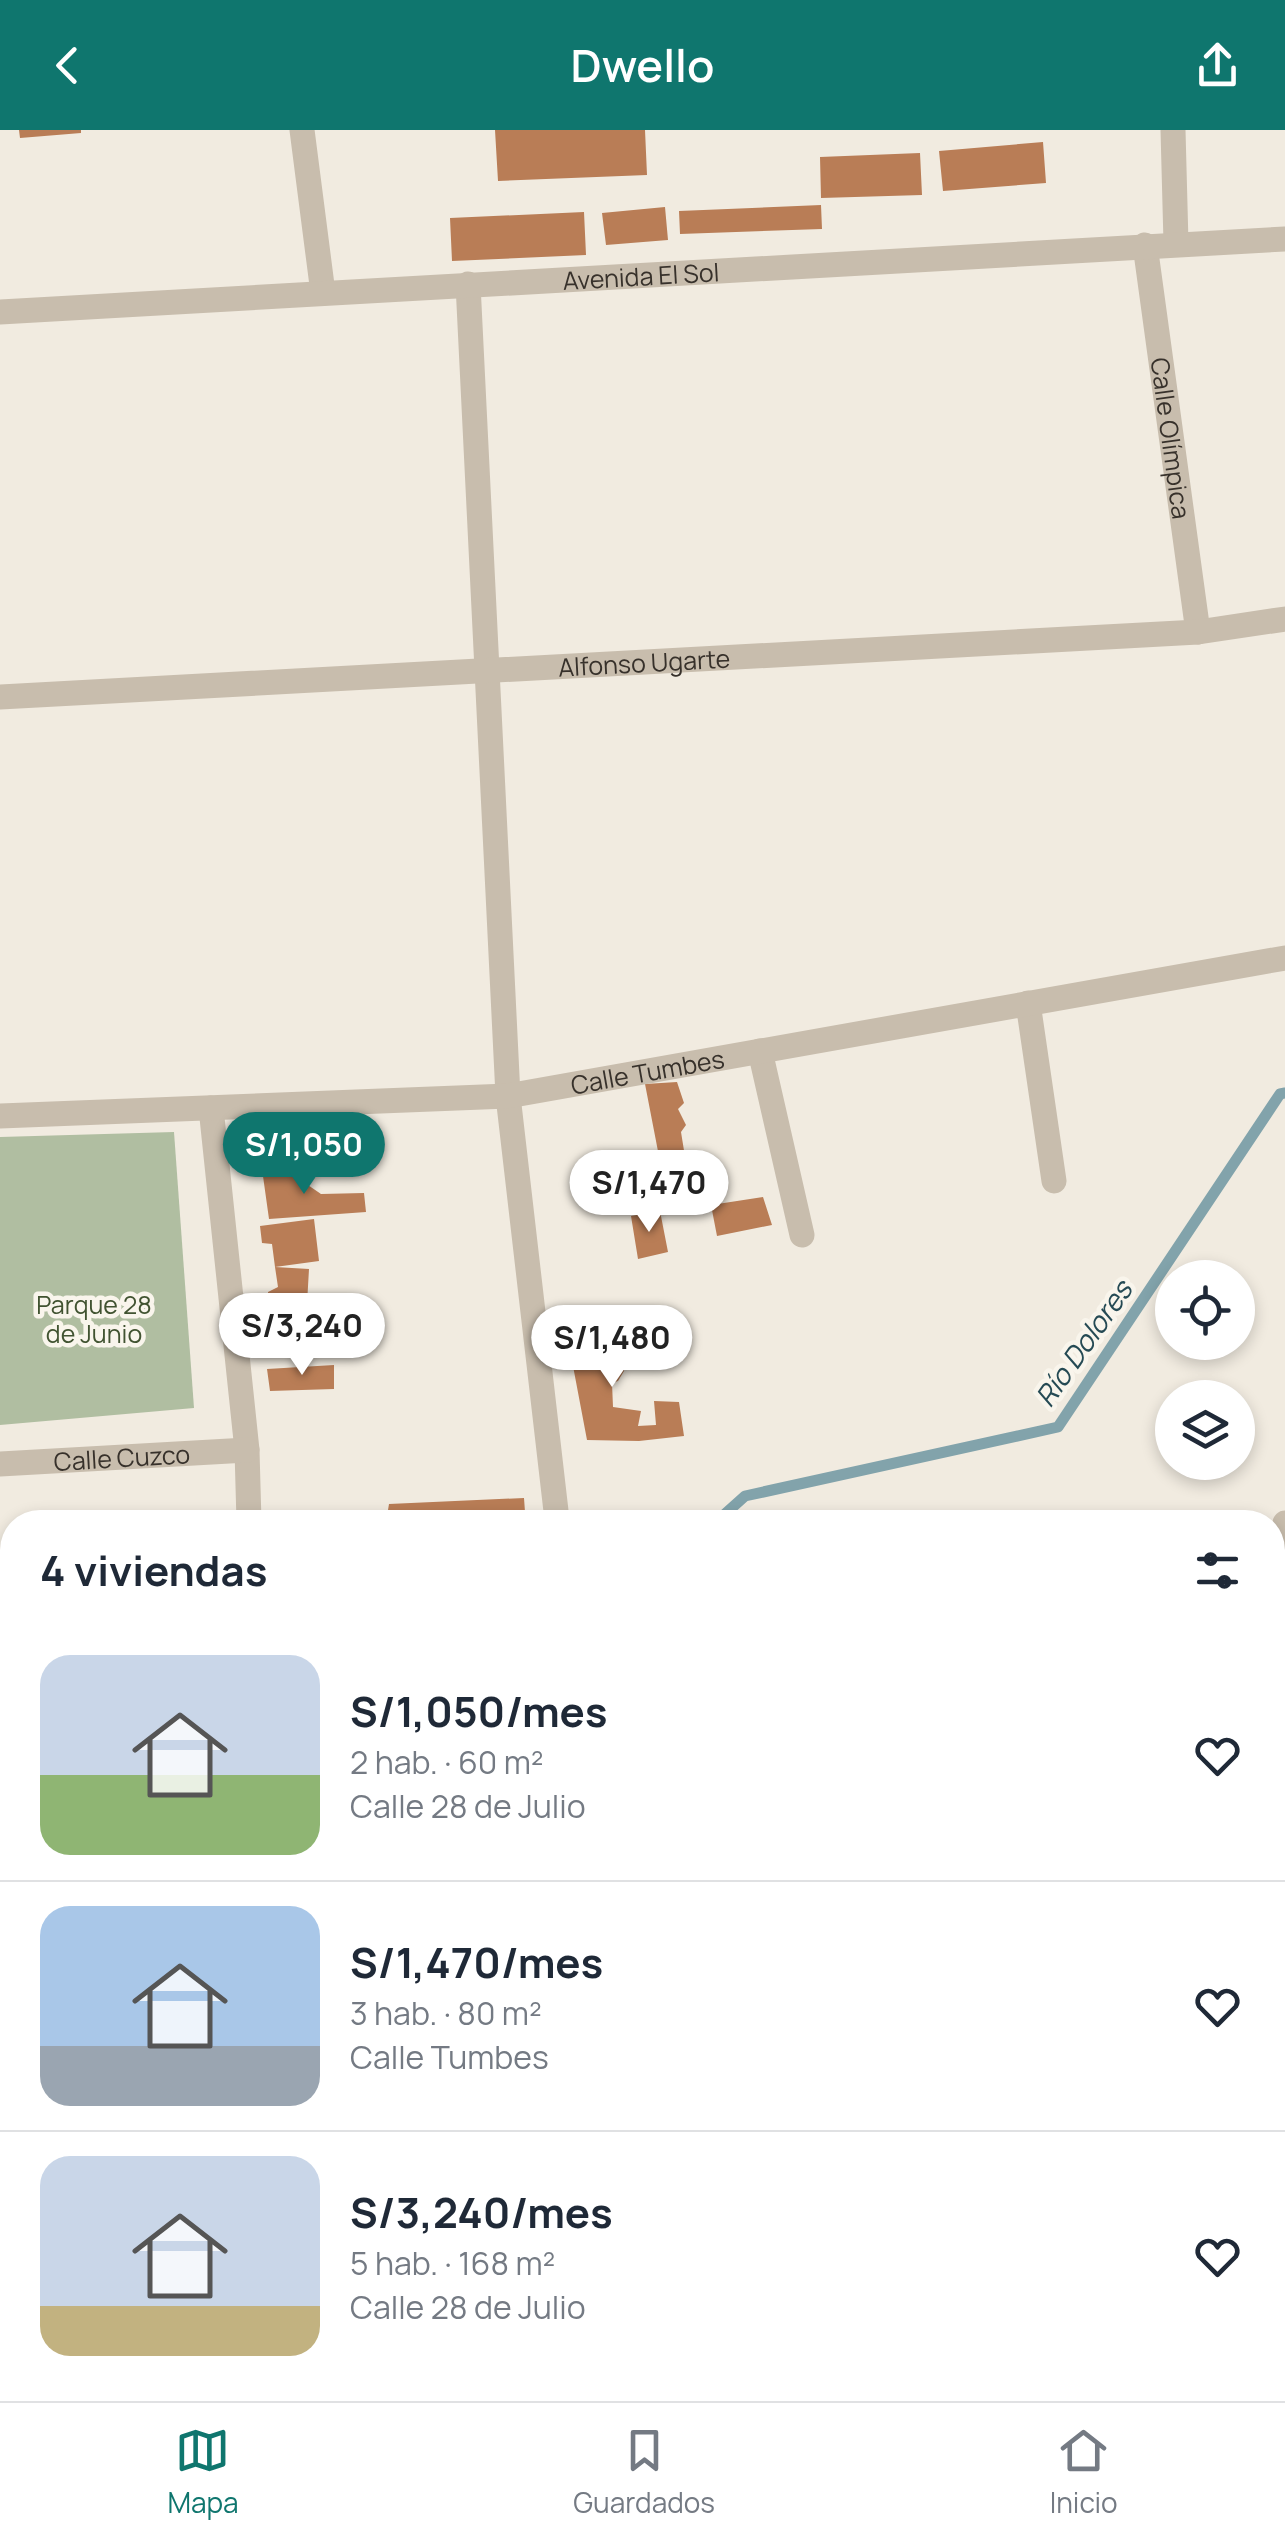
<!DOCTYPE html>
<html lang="es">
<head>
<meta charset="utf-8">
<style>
  :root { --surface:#fff; --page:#f6f6f7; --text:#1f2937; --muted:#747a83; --line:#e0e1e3; --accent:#0f766e }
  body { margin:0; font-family:Manrope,sans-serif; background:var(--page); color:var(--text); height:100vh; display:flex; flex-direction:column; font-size:38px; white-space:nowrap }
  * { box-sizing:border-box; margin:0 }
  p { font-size:32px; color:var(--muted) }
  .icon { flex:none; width:55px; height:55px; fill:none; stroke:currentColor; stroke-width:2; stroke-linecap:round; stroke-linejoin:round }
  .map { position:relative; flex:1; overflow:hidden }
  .panel { position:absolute; left:0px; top:1380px; width:1285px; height:892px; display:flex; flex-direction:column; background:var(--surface); border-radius:40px 40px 0 0; box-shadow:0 5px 15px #0003 }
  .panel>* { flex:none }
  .tools { position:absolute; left:1155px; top:1130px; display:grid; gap:20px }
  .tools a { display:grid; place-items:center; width:100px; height:100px; border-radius:50%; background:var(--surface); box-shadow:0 5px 15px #0003; font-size:50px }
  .price { position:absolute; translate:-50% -85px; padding:0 22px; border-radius:35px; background:#fff; color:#222; font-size:32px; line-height:65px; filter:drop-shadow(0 2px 5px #0008) }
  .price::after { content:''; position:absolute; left:50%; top:60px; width:30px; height:22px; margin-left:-15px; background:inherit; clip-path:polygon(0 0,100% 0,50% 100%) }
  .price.active { background:var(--accent); color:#fff }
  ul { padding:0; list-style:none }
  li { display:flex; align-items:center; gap:30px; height:250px; padding:0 40px }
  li+li { border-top:2px solid var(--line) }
  li span { display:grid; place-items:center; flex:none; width:280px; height:200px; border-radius:30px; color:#555 }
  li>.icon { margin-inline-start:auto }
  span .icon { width:120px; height:120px; fill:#fffc; stroke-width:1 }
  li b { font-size:42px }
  h2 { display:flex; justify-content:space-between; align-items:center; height:120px; padding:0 40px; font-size:42px }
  header { display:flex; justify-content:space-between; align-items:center; height:130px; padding:0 40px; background:var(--accent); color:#fff; font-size:45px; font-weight:600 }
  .menu { display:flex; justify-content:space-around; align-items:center; height:140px; border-top:2px solid var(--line); background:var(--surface); font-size:28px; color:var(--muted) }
  .menu a { display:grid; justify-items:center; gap:5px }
  .menu .active { color:var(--accent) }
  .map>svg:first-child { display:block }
</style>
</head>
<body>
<header><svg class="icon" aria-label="back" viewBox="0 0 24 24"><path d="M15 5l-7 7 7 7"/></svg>Dwello<svg class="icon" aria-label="share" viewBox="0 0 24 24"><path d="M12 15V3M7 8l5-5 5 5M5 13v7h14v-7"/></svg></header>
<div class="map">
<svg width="1285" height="2271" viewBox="0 0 1285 2271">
  <rect width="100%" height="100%" fill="#f1ebe0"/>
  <!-- green -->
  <path fill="#b0bea1" d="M174 1002 194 1278 0 1295V1007Z"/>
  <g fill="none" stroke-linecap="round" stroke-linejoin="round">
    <!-- stream -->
    <path stroke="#82a3ab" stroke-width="11" d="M716 1392 745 1366 1058 1297 1280 964 1285 963
      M0 1936 12 1923"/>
  </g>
  <!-- building -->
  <path fill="#b97d56" d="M19 0H81V3L20 8Z
    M495 0H645L647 45 498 51Z
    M1043 12 1046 53 943 61 939 21Z
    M920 23 922 65 821 68 820 27Z
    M821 75 822 99 680 104 679 81Z
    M665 77 668 110 606 115 602 83Z
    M584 82 586 125 452 131 450 88Z
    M677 952 684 973 678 979 686 995 681 1002 687 1039 662 1042 645 954Z
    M301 1035 302 1051 321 1064 364 1063 366 1082 269 1089 262 1039Z
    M763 1067 772 1095 717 1106 711 1075Z
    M660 1081 668 1122 638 1129 631 1086Z
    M314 1089 319 1131 275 1137 272 1114 262 1113 260 1096Z
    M275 1137 309 1139 307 1174 268 1180V1162L278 1157Z
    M616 1193 624 1241 618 1251 612 1253 613 1277 641 1281 638 1296 656 1295 654 1271 679 1272 684 1306 639 1311 587 1310 566 1199Z
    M334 1235V1259L270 1261 267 1239Z
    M524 1368 525 1382 539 1381 540 1392H386L389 1374Z
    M12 1651V1718L0 1719V1652Z
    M1283 1941 1285 1991 1277 1993 1272 1976V1946Z
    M1276 2067 1285 2083V2095L1272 2102V2069Z
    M0 2126 12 2153V2211L8 2213 0 2195Z
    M5 2230 12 2247V2260H18L22 2271H0V2232Z
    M57 2260H92L98 2271H63Z
    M325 2260H395L399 2270 330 2271Z
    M631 2260H708L696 2266 699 2271H609Z
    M1004 2260H1042L1047 2271H1009Z
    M1067 2260H1121L1125 2271H1078L1076 2267 1070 2269Z
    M1151 2260H1168L1173 2269 1145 2271 1142 2265Z
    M1204 2260H1274L1280 2271H1210Z"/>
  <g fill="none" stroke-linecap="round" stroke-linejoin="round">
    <!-- path -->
    <path stroke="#b3a897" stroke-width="6" stroke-dasharray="5 5" stroke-linecap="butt" d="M0 1975 12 1980"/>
    <!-- minor -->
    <g stroke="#c8bdad" stroke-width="25">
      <path d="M302 0 323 163"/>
      <path d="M1173 0 1176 113"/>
      <path id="s1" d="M1145 115 1198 502"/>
      <path d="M468 154 508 966 556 1381"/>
      <path id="s2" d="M0 567 1198 502 1285 489"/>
      <path d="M1028 873 1054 1051"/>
      <path d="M760 921 802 1105"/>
      <path d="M211 978 247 1320 249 1392"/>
      <path id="s3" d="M0 986 508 966 1285 828"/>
      <path id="s4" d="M0 1334 247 1320"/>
      <path d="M0 1613H12"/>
      <path d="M1272 1734 1278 1679 1285 1393"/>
      <path d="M1272 1917 1285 1914"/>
      <path d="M1272 2048 1285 2043"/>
      <path d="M0 2064 12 2052"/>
      <path d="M1272 2229 1285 2254"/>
      <path d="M794 2271 815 2260"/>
    </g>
    <!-- tertiary -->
    <g stroke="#c8bdad" stroke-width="25">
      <path id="s5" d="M0 182 1285 109"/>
      <path d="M483 2260 489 2271"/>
      <path d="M549 2260 555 2271"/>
      <path d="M201 2271 223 2260"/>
    </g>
    <!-- secondary -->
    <path stroke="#9b8d7f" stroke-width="25" d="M1272 1679H1285
      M191 2271 197 2260"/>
  </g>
  <g text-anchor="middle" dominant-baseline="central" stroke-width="9" stroke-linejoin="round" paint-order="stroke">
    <!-- street labels -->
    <g font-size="25" fill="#37312b" stroke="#f9f5ec">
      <text stroke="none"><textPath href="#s5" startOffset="642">Avenida El Sol</textPath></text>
      <text stroke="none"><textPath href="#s1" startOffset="195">Calle Olímpica</textPath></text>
      <text stroke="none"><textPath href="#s2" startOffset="645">Alfonso Ugarte</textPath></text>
      <text stroke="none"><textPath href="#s3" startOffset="650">Calle Tumbes</textPath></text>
      <text stroke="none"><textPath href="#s4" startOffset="122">Calle Cuzco</textPath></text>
    </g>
    <!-- park labels -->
    <g font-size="25" fill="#415331" stroke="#f9f5ec">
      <text x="94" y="1174">Parque 28<tspan x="94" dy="29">de Junio</tspan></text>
    </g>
    <!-- water labels -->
    <g font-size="28" font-style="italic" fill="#254a54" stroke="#f9f5ec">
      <text transform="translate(1083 1213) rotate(-55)">Río Dolores</text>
    </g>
  </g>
</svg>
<div class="tools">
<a><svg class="icon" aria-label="locate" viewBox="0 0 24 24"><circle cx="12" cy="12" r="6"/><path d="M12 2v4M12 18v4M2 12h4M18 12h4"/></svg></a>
<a><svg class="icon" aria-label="layers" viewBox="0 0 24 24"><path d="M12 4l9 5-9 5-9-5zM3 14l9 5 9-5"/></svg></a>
</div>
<b class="price active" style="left:304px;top:1067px">S/1,050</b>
<b class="price" style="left:649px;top:1105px">S/1,470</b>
<b class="price" style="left:302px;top:1248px">S/3,240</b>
<b class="price" style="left:612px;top:1260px">S/1,480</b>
<section class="panel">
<h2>4 viviendas<svg class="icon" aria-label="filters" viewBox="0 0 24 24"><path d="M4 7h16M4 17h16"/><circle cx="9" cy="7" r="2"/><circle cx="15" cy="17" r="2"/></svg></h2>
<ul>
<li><span style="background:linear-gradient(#c9d6e8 60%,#8fb573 0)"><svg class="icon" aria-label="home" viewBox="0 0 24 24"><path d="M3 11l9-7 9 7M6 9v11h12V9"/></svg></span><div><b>S/1,050/mes</b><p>2 hab. · 60 m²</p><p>Calle 28 de Julio</p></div><svg class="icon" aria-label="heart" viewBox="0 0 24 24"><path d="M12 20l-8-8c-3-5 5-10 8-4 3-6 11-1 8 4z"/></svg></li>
<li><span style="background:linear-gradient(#a9c7e8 70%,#9aa5b1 0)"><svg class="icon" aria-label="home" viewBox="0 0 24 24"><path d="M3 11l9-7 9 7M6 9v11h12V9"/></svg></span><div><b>S/1,470/mes</b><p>3 hab. · 80 m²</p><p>Calle Tumbes</p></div><svg class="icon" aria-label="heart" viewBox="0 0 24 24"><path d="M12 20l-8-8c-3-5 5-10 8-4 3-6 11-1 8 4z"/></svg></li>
<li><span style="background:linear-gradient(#c9d6e8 75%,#c2b280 0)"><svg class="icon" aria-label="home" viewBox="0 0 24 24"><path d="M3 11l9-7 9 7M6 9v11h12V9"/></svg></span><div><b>S/3,240/mes</b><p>5 hab. · 168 m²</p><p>Calle 28 de Julio</p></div><svg class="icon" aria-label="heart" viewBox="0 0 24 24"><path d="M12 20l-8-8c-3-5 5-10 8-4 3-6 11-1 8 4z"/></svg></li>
</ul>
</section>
</div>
<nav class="menu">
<a class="active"><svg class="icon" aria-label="map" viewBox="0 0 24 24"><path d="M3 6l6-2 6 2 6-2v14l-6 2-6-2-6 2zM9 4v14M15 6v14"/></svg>Mapa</a>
<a><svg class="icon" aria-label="saved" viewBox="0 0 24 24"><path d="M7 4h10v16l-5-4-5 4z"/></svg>Guardados</a>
<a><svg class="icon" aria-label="home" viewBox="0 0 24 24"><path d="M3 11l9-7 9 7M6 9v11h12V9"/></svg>Inicio</a>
</nav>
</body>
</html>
